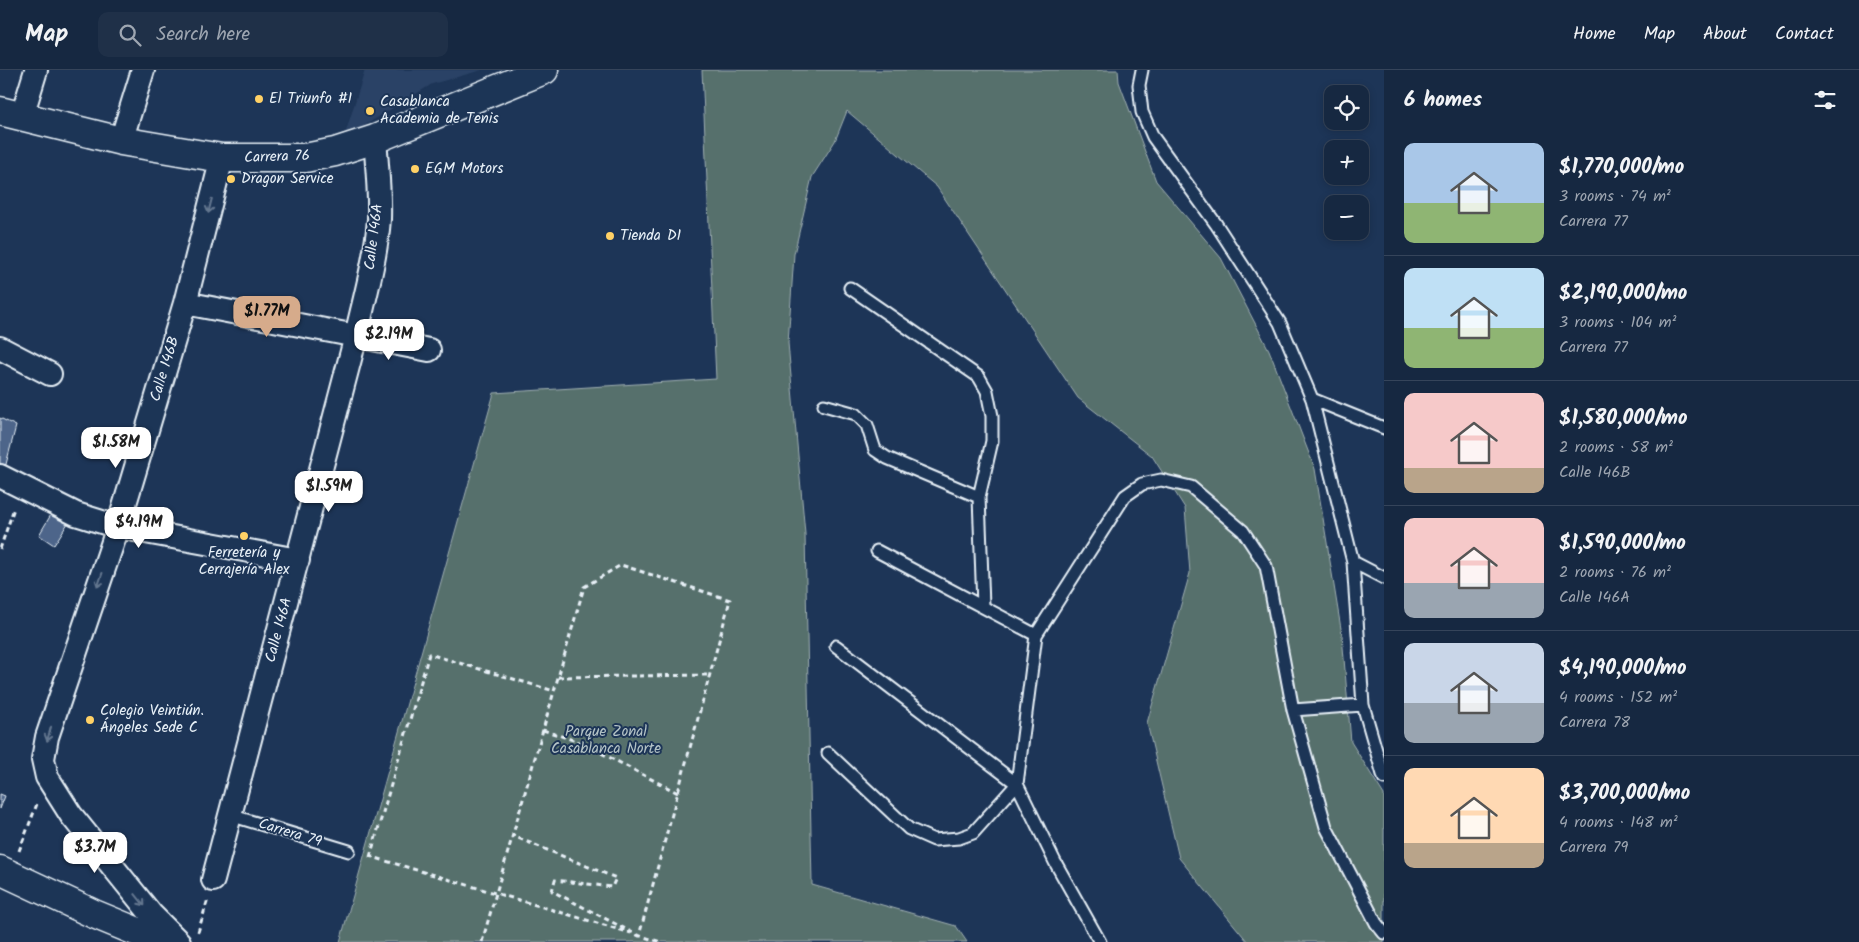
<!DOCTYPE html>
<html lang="en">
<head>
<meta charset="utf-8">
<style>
  :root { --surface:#162841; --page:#1f3048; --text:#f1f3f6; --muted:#9ea6b1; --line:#35445a; --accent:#d6ab8b }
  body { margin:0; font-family:Kalam,sans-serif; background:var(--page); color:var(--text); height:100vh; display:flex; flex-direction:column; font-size:19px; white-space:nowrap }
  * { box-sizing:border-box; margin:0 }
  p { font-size:16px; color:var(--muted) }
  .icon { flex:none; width:28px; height:28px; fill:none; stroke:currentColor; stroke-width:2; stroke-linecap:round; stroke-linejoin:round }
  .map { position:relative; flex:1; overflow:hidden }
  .panel { display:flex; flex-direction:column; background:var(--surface); width:475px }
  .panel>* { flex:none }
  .controls { position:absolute; left:1324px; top:15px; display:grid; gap:10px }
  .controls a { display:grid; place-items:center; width:45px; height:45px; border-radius:10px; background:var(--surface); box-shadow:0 2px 8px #0003,0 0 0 1px var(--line); font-size:25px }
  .price { position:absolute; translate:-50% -42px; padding:0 11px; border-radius:10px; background:#fff; color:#222; font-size:16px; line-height:32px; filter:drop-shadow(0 1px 2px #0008) }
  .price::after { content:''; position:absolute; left:50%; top:30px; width:15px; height:11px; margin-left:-8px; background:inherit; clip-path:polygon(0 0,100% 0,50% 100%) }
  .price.current { background:var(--accent); color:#111 }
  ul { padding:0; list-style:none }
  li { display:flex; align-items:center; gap:15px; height:125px; padding:0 20px }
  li+li { border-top:1px solid var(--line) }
  li span { display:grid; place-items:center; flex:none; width:140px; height:100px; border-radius:10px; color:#555 }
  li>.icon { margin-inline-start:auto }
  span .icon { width:60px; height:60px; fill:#fffc; stroke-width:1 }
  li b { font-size:21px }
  h2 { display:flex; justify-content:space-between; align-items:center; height:60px; padding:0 20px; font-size:21px }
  header { display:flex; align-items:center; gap:30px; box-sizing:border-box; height:70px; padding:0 25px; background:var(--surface); border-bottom:1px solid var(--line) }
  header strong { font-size:24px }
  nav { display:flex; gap:28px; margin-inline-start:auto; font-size:18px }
  .search { width:350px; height:45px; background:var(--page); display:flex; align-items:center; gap:12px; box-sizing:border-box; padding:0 18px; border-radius:10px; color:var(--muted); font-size:19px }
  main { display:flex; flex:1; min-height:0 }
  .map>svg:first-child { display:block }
</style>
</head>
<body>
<header>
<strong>Map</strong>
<div class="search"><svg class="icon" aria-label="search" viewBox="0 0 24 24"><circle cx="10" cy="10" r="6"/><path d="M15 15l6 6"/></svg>Search here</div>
<nav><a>Home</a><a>Map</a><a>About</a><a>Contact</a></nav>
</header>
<main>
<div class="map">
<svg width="1384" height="872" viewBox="0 0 1384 872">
  <rect width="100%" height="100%" fill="#1d3557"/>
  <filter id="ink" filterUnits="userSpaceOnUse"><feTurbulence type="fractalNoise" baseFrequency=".02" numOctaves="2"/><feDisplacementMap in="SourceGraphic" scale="10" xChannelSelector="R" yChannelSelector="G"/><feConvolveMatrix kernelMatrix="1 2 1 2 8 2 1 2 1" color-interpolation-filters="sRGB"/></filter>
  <g filter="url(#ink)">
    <!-- built -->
    <path fill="#2b4366" d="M365 0H482L432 14 344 68Z"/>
    <!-- green -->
    <path fill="#576f6c" stroke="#a0b0b2" d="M702 0H1118L1119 12 1156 111 1221 188 1269 280 1315 399 1342 565 1351 672 1384 725V872H1248L1179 788 1147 653 1190 503 1185 438 1152 386 1078 328 937 117 847 41 835 71 812 107 794 184 788 273 805 464 812 815 956 856 967 872H340L494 323 716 309Z"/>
    <!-- building -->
    <path fill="#4d658a" stroke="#e8f1f8" d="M0 348 16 356 5 398 0 396Z
      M52 443 68 453 54 475 39 465Z
      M0 724 5 726 0 739Z"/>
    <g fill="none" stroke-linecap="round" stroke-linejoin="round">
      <defs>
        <path id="lane" d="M1142 0 1139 15 1142 42 1153 67 1216 154 1280 253 1312 329 1353 492 1363 635 1384 708
          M850 218 979 307 987 321 992 346V371L979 427 983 536
          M1312 329 1384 358
          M824 335 856 344 867 355 875 380 887 388 979 427
          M877 481 1036 565
          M1353 492 1384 508
          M1293 640 1363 635
          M828 683 909 759 934 770 959 768 973 763 1017 714 836 576
          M230 745 349 781
          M1100 872 1055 792 1017 714 1036 565 1125 426 1142 414 1161 410 1191 417 1243 461 1266 496 1293 640 1326 757 1376 853 1384 863"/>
        <path id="street" d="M22 46 36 0
          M121 71 143 0
          M185 233 429 280
          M0 278 50 304
          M0 406 76 444 118 457 298 490
          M213 810 356 266C365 227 376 188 379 149 380 122 377 96 375 69
          M179 872 151 844 71 745 47 707 43 689 47 667 118 457 185 233 222 88"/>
        <path id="secondary" d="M0 41 121 71 197 84 222 88H305L335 82 375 69 544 0
          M0 800 94 844 162 872"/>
      </defs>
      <!-- lane casing -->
      <use href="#lane" stroke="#e8f1f8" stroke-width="15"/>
      <!-- street casing -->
      <use href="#street" stroke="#e8f1f8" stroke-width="26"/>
      <!-- secondary casing -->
      <use href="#secondary" stroke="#e8f1f8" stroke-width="31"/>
      <!-- path -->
      <path stroke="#e8f1f8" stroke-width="3" stroke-dasharray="5 4" stroke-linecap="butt" d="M0 479 14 438
        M558 607 710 605
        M543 660 582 673 678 723
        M19 781 37 734
        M369 786 631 863
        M370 787 429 584 554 621
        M198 862 208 829
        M637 865 661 872
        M482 872 584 517 621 495 730 530 639 866 552 821 555 810 612 817 616 808 513 766"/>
      <!-- lane -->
      <use href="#lane" stroke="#1d3557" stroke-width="11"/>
      <!-- street -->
      <use href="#street" stroke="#1d3557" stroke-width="22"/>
      <!-- secondary -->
      <use href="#secondary" stroke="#1d3557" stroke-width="28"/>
    </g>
    <!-- one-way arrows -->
    <defs><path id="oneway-shaft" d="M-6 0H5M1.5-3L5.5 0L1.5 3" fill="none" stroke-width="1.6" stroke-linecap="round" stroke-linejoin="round" transform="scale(1.25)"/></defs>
    <g stroke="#64778f">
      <use href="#oneway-shaft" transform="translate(210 136) rotate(104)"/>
      <use href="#oneway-shaft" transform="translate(100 510) rotate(109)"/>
      <use href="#oneway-shaft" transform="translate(49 664) rotate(106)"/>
      <use href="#oneway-shaft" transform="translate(140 830) rotate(51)"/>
    </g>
  </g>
  <!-- markers -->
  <g fill="#ffd166" stroke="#1d3557" stroke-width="2">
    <circle cx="259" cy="29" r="5"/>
    <circle cx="370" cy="41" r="5"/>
    <circle cx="415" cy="99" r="5"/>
    <circle cx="231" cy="109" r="5"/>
    <circle cx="610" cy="166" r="5"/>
    <circle cx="244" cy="466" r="5"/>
    <circle cx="90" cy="650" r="5"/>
  </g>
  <g text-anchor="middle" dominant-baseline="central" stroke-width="4" stroke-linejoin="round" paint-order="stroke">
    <!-- poi labels -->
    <g font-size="15" fill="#e8f1f8" stroke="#1d3557" text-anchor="start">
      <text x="269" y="29">El Triunfo #1</text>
      <text x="380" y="32">Casablanca<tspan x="380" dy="17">Academia de Tenis</tspan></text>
      <text x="425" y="99">EGM Motors</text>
      <text x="241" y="109">Dragon Service</text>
      <text x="620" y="166">Tienda D1</text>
      <text x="244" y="483" text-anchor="middle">Ferretería y<tspan x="244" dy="17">Cerrajería Alex</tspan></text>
      <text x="100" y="641">Colegio Veintiún.<tspan x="100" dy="17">Ángeles Sede C</tspan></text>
    </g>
    <!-- street labels -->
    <g font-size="15" fill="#e8f1f8" stroke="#1d3557">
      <text transform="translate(277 87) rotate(-2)">Carrera 76</text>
      <text transform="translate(374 167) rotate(-83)">Calle 146A</text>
      <text transform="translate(165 299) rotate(-73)">Calle 146B</text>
      <text transform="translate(279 560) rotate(-75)">Calle 146A</text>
      <text transform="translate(290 763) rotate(17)">Carrera 79</text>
    </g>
    <!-- park labels -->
    <g font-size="15" fill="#b5c4c7" stroke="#1d3557">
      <text x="606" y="662">Parque Zonal<tspan x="606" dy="17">Casablanca Norte</tspan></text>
    </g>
  </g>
</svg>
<div class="controls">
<a><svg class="icon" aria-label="locate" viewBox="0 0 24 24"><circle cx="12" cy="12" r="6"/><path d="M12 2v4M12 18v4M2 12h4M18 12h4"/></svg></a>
<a>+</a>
<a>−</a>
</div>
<b class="price current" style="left:267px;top:268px">$1.77M</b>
<b class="price" style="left:389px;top:291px">$2.19M</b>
<b class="price" style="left:116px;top:399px">$1.58M</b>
<b class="price" style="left:329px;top:443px">$1.59M</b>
<b class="price" style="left:139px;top:479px">$4.19M</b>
<b class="price" style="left:95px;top:804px">$3.7M</b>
</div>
<section class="panel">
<h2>6 homes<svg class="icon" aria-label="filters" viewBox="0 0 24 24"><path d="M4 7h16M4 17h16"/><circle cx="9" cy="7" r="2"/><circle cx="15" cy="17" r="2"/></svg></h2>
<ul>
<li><span style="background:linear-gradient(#a9c7e8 60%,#8fb573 0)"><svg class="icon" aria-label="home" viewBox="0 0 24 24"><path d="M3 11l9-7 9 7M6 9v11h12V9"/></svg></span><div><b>$1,770,000/mo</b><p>3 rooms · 74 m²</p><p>Carrera 77</p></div></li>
<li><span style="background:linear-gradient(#bfe0f5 60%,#8fb573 0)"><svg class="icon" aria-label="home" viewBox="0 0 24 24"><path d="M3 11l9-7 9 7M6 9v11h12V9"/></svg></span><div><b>$2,190,000/mo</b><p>3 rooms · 104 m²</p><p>Carrera 77</p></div></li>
<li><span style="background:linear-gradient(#f6c9c9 75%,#b9a48a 0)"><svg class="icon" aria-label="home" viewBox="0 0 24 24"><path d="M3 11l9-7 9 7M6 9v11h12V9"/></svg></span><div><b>$1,580,000/mo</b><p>2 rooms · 58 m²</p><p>Calle 146B</p></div></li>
<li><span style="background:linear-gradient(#f6c9c9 65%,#9aa5b1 0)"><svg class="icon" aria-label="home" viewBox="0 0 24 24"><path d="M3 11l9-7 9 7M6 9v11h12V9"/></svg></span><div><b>$1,590,000/mo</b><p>2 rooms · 76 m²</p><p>Calle 146A</p></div></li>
<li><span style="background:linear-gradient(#c9d6e8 60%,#9aa5b1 0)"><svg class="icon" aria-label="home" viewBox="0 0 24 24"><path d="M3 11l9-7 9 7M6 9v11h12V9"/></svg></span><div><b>$4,190,000/mo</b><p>4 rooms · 152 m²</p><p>Carrera 78</p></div></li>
<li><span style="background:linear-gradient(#ffd9b3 75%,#b9a48a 0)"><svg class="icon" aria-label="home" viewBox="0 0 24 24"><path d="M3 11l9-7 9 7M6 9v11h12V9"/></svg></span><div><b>$3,700,000/mo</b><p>4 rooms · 148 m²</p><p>Carrera 79</p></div></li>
</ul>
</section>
</main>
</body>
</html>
